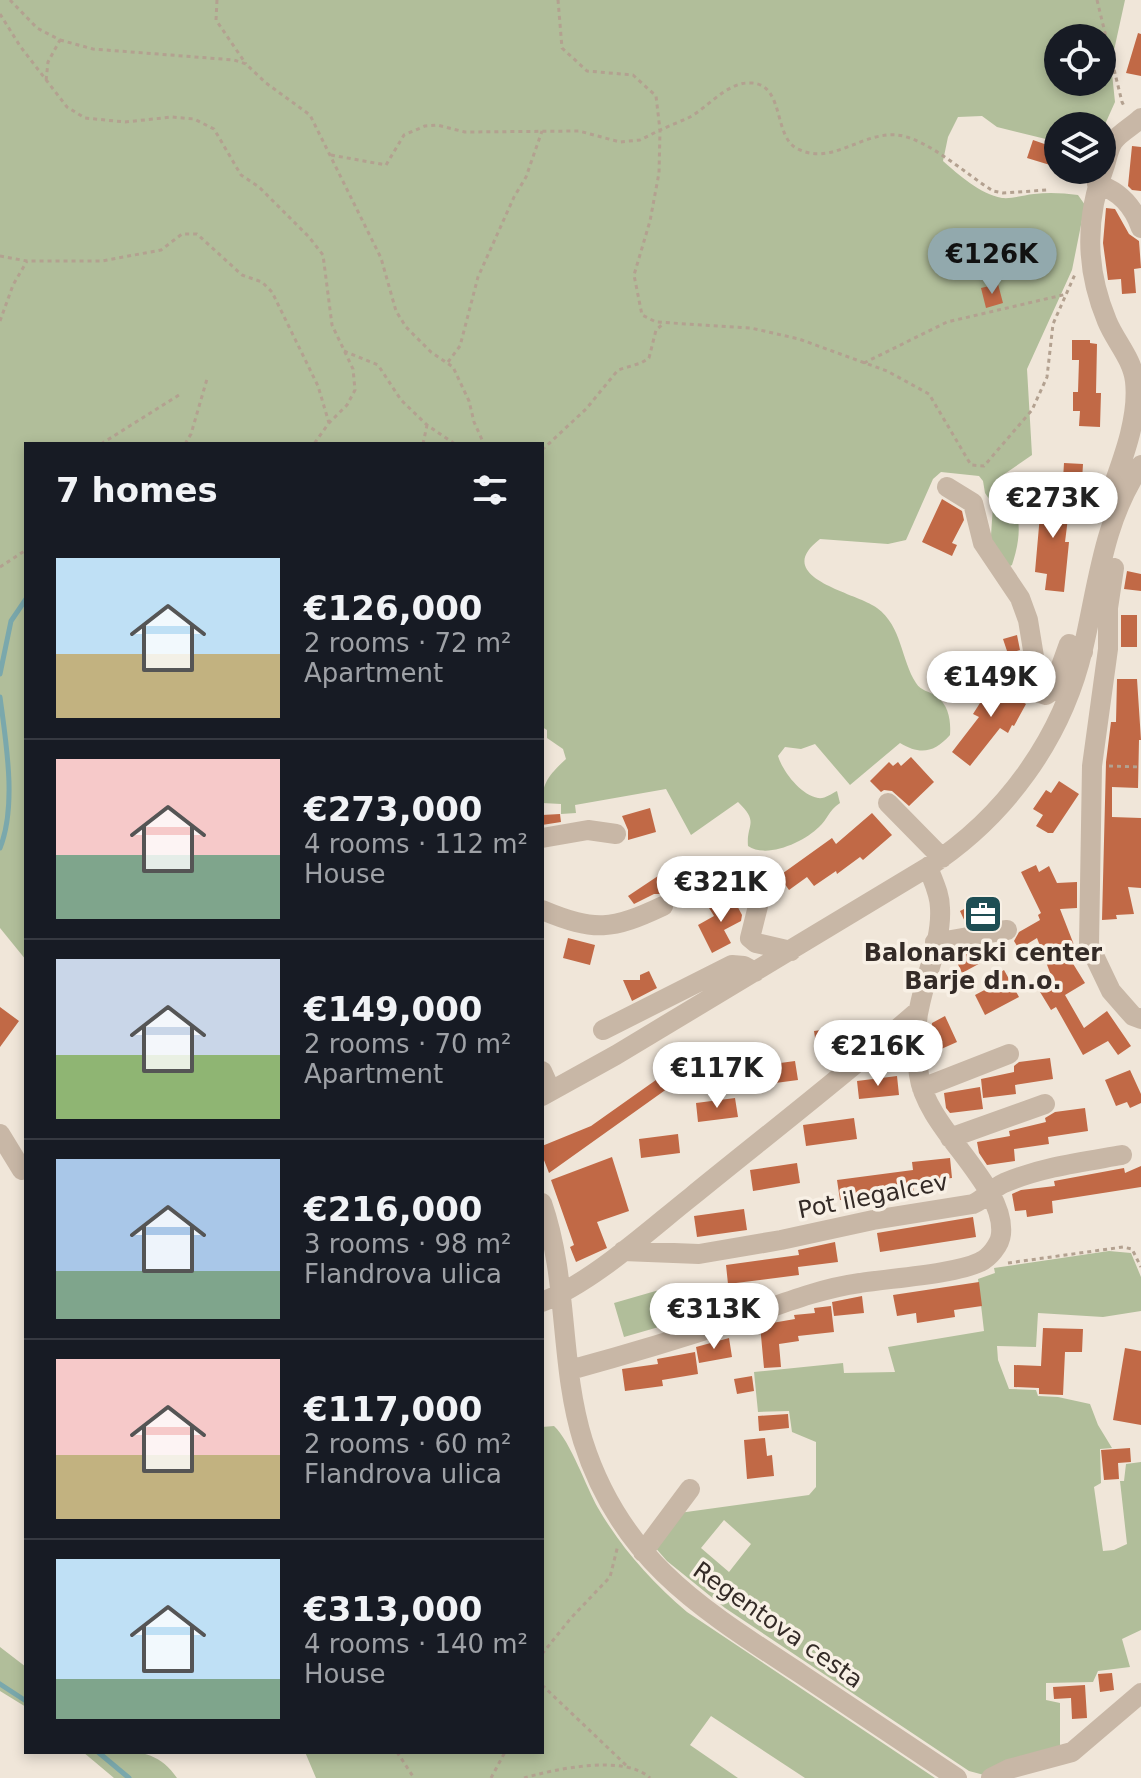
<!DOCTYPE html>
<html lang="en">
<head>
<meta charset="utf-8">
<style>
  :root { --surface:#171b24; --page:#242831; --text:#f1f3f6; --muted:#9ea1a6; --line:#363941; --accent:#92a9ad }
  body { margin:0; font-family:"DejaVu Sans",sans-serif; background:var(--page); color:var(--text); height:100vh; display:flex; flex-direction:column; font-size:30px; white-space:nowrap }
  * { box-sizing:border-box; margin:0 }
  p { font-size:26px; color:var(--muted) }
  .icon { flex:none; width:44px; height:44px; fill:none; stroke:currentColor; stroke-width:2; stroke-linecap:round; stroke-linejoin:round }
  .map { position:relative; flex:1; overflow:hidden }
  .panel { position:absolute; left:24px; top:442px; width:520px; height:1312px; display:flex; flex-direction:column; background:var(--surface); border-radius:0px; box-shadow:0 4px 12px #0003 }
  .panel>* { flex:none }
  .fabs { position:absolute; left:1044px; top:24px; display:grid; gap:16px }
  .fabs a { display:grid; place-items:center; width:72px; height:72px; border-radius:50%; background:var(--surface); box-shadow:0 4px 12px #0003; font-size:40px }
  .price { position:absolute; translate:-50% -68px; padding:0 18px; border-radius:28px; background:#fff; color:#222; font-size:26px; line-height:52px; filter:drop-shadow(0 2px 4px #0008) }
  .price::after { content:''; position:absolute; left:50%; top:48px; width:24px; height:18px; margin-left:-12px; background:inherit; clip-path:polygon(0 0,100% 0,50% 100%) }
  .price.on { background:var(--accent); color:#111 }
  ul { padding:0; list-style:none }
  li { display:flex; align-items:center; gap:24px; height:200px; padding:0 32px }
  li+li { border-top:2px solid var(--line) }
  li span { display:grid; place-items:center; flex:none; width:224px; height:160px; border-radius:0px; color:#555 }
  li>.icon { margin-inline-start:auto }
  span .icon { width:96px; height:96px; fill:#fffc; stroke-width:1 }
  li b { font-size:34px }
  h2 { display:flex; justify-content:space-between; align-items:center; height:96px; padding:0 32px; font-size:34px }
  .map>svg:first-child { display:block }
</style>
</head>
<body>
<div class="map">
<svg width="1141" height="1778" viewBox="0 0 1141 1778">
  <rect width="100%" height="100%" fill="#f0e6d9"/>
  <!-- green -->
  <path fill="#b1be9a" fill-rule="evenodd" d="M0 0H1125L1111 64 1115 102 1102 131V126H1058V140L1054 141 997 127 982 116 958 117 948 137 943 161C959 175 980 194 1002 198 1013 199 1023 195 1034 194 1049 192 1063 193 1078 195L1085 205 1072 270 1027 369 1032 455 1003 475C1003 491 1011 499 1016 513 1022 528 1017 550 1012 565L1006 568 990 551 993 505 985 493 983 481 979 476 941 472 933 479 906 540 888 544 820 539C769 578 858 593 877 608 902 626 901 660 916 683 921 691 929 691 936 696 949 705 951 721 950 735 934 753 920 755 900 743L850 785 815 744 801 749 785 747 778 756C783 772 801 795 818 798 825 799 831 794 837 791L840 803C828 811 828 819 819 827 804 842 767 859 748 846 746 824 760 823 738 802L691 835 666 789 575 805 576 813 561 814V804L542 803C542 782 551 773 566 759L563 749 547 738V730L542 727V444H26V960L0 928ZM1058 38H1102V82H1058Z
    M1109 1251 1131 1253 1141 1277V1311L1103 1317 1038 1313 1036 1347 997 1346 998 1360 1009 1389 1036 1390 1038 1396 1058 1397 1090 1404 1098 1425 1112 1448 1100 1449 1101 1483 1094 1487 1103 1551 1114 1550 1127 1544 1120 1481H1124L1126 1464 1141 1462V1630L1122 1639 1130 1667 1098 1671 1093 1682 1046 1683V1700L1060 1703V1746L984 1775 969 1771 725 1608 667 1561 653 1545 679 1513 809 1495 816 1487V1442L792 1432 789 1411 758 1412 754 1372 843 1363 844 1373 895 1372 888 1347 984 1331 978 1279 995 1273 994 1268ZM724 1520 751 1544 729 1572 701 1548Z
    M673 1286 683 1320 624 1337 614 1303Z
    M554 1426C571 1442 586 1487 598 1508 622 1549 651 1581 687 1612L935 1778H805L711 1716 690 1745 738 1778H316L305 1752H542V1427Z
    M0 1647 26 1667V1707L0 1691Z
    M83 1752C119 1752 154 1743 177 1778H114Z"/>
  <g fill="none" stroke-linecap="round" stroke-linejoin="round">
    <!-- stream -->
    <path stroke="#7aa8ac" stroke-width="5" d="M0 674 11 621 26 599
      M0 697C6 743 17 805 0 848
      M0 1684 26 1701
      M98 1752 129 1778"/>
  </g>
  <!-- building -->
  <path fill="#c16946" d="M1138 33 1141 34V76L1126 73Z
    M1033 140 1056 148 1050 165 1027 158Z
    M1132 146 1141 147V191L1132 190 1128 186Z
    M1106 208 1115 209 1129 234 1139 241 1141 268 1134 269 1136 293 1122 294 1121 279 1108 280 1103 243Z
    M998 284 1003 303 986 308 981 288Z
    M1072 340H1090V343L1097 344 1096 393H1101L1100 427 1079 426 1080 411H1073V392H1078L1079 360H1072Z
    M1064 463 1083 464 1082 481 1063 479Z
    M1042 492 1071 494 1065 542H1069L1064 592 1045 590 1047 574 1035 572Z
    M942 499 962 511 964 520 952 543 957 545 952 556 922 542Z
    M1127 571 1141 574V591L1124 589Z
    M1121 615H1137V647H1121Z
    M1017 635 1020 650 1008 654 1003 639Z
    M999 673 1016 682 1011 695 1026 704 1014 726 1012 725 1008 733 1000 728 970 766 952 752 979 717 973 714Z
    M1117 679H1137L1141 740H1139L1138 788 1112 787V817L1141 818V888L1128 887 1134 914 1116 915 1117 919 1102 920 1106 762 1111 722H1116Z
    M911 757 934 782 909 806 892 791 884 790 881 792 870 781 889 762 893 766 898 762 901 766Z
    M1059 781 1079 794 1053 833H1048L1036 826 1043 815 1033 809 1046 790 1051 793Z
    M650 808 656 832 628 840V830L622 816Z
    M872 813 892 835 863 860 860 857 837 874 836 871 814 886 807 877 789 890 779 876 832 838 836 844Z
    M560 814 561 822 542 825V815Z
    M1036 865 1039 872 1049 866 1057 883 1077 882V908L1060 909 1076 950 1067 954 1085 983 1065 995 1084 1028 1107 1011 1131 1046 1118 1055 1108 1041 1083 1055 1056 1007 1051 1010 1037 987 1052 978 1037 938 1019 949 1014 941 1019 932 1040 920 1038 915 1041 913 1021 872Z
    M673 866 684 884 668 894H654L634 904 628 896Z
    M732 896 742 915 741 921 724 930 731 943 712 953 698 925 714 916 709 908Z
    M970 906 979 922 966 924 960 911Z
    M568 938 595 945 590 965 563 958Z
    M979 948 986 960 962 973 954 956Z
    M1004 970 1019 997 985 1015 975 995 996 984 992 977Z
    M649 971 657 988 632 1001 623 980H640V975Z
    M0 1007 19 1021 0 1047Z
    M945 1016 957 1042 930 1054 932 1023Z
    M859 1025 861 1043 858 1045 817 1051 814 1031Z
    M1050 1058 1053 1079 1015 1085 1016 1094 983 1098 981 1079 1014 1072V1066L1019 1062Z
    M795 1061 798 1080 753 1086 750 1067Z
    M1130 1070 1141 1094V1103L1130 1108 1127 1102 1116 1106 1105 1080Z
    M663 1075 671 1086 549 1173 542 1155V1146L591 1126Z
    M897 1076 899 1095 859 1099 857 1081Z
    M980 1087 983 1109 950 1113 946 1108 944 1093Z
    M735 1098 738 1117 698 1122 696 1103Z
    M1085 1108 1088 1131 1048 1137 1049 1144 1014 1149 1015 1161 987 1165 979 1153 977 1142 1010 1136 1009 1131 1046 1122 1045 1118 1055 1112Z
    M854 1118 857 1139 806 1146 803 1125Z
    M678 1134 680 1153 641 1158 639 1139Z
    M612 1157 629 1211 597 1222 607 1248 576 1262 570 1247 574 1245 551 1180Z
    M950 1158 952 1178 913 1182 914 1191 840 1200 837 1180 913 1170 912 1162Z
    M797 1163 800 1183 753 1191 750 1170Z
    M1141 1166V1187L1052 1201 1053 1213 1027 1217 1026 1210 1015 1211 1012 1194 1021 1190 1055 1186 1054 1181 1124 1168 1125 1173Z
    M744 1209 747 1230 697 1237 694 1216Z
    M973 1217 976 1237 880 1252 877 1233Z
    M835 1242 838 1262 798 1267 799 1275 728 1284 726 1265 799 1255 798 1250Z
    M979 1282 982 1306 954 1310 955 1317 917 1323 916 1313 897 1316 893 1295Z
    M862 1296 864 1313 834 1316 832 1302Z
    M831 1306 834 1332 798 1336 799 1341 779 1344 781 1367 764 1368 760 1325 795 1319 794 1315 815 1313 814 1308Z
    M1043 1328 1083 1329 1082 1352H1065L1063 1395 1039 1394V1388L1014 1387V1365L1041 1366Z
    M729 1338 732 1357 699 1363 696 1347Z
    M1125 1348 1141 1351V1425L1113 1420Z
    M695 1352 698 1374 662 1380 663 1386 625 1391 622 1369 658 1364 657 1359Z
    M752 1376 754 1391 737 1394 734 1379Z
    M788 1414 789 1428 759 1431 758 1416Z
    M765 1438 767 1456 772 1455 774 1476 747 1479 744 1440Z
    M1130 1448 1131 1462 1118 1463 1119 1479 1104 1480 1101 1450Z
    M1112 1673 1114 1690 1100 1692 1098 1674Z
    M1085 1685 1087 1718 1072 1719 1071 1698 1054 1699 1053 1687Z"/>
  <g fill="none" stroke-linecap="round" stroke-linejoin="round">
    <!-- path -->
    <path stroke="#b3a190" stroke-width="3" stroke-dasharray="4 4" stroke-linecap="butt" d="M10 0 37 28 60 40 48 62 46 81
      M217 0 216 20 246 64
      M558 0 562 48 587 71 633 75 656 96 660 130C669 126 679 122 688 118 708 108 727 81 752 83 785 85 773 138 798 149 832 166 861 132 897 135 927 138 967 175 993 191L1003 193 1047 190
      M1097 0 1122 102 1125 108
      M0 14 20 46 67 107 85 118 125 122 172 117 194 119 214 129 241 175 259 187 309 237 323 255 332 325 353 369 355 390 347 405 329 423 314 444
      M60 40 93 49 234 60 246 64 266 83 310 115 381 258 396 311 406 327 431 352 453 367 469 401 474 422 484 444
      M331 155 386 165 404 135 425 126 437 125 465 132 579 131 620 142 640 140 660 130 659 173 650 221 634 275 642 315 656 322 751 328 799 339 887 371 929 394 971 465 984 466 1032 410 1047 377 1053 324 1076 272
      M0 256 27 261H102L161 250 182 234H197L242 275 262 282 272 292 318 386 329 423
      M0 321 13 285 27 261
      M344 351 378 365 401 400 427 425 455 444
      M448 362 460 346 478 277 514 197 526 177 542 131
      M864 363 947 322 1067 294
      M101 444 179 395
      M185 444 191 434 207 379
      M423 444 427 425
      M542 450 586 409 618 370 641 363 649 358 656 330 663 324
      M0 567 26 550
      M1109 766 1141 767
      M1008 1263 1123 1247 1132 1249 1141 1267
      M542 1654 571 1618 610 1577 618 1545
      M542 1685 628 1767
      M397 1752 414 1778
      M491 1778 505 1752
      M524 1778C555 1769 625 1754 650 1778"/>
    <!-- minor -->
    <path stroke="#c8b7a6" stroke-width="20" d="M1097 184C1120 191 1133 206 1141 228
      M947 487 973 503 983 543 1020 598 1028 620 1040 693 1046 695 1052 691 1069 644 1083 652
      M1114 499 1111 497 1112 489C1124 456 1139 416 1135 381 1132 358 1115 341 1107 321 1085 268 1085 218 1105 165 1107 158 1109 148 1113 142 1119 133 1133 126 1141 118
      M1114 568 1108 608V649L1092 766 1089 945 1111 991 1133 1016 1141 1019
      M888 803 942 858
      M542 838 588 830 616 834
      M760 898 750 938 756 943 791 951
      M542 910C595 932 612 930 663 906
      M935 942C960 940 983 933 1007 930
      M603 1030 732 965 744 966 755 972
      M542 1071 551 1091
      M922 1088 1009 1054
      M542 1096 616 1055 928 867C1005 817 1062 739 1083 649 1098 585 1103 521 1141 465
      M0 1134 22 1170
      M950 1138 1045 1104
      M542 1203C569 1280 559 1364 583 1441 621 1561 702 1609 801 1674 853 1709 905 1743 957 1778
      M623 1251 699 1254 781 1240 873 1220 973 1204C985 1199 991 1189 1004 1183 1042 1167 1082 1162 1122 1155
      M542 1302C593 1282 648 1231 691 1197 767 1135 845 1075 918 1011
      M570 1370C625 1355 679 1339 733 1321 774 1307 816 1289 860 1283 891 1278 955 1274 980 1262 989 1258 1000 1245 1001 1234 1006 1184 926 1129 919 1075 916 1053 914 1030 919 1009 925 976 942 941 940 908 940 894 933 881 928 867
      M643 1552 690 1489
      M991 1778 1009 1769 1072 1752 1141 1693"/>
  </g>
  <!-- icons -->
  <defs>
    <symbol id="office-square" viewBox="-11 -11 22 22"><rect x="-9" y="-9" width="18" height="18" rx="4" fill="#1e4e54" stroke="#f8f0e5"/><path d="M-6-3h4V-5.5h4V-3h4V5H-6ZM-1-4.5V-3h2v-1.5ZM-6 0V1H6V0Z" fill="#fff"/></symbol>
  </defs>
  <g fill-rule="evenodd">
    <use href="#office-square" x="961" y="892" width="44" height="44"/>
  </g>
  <g text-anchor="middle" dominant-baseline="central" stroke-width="7" stroke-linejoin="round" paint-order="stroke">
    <!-- poi labels -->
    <g font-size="24" font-weight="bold" fill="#342b27" stroke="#f8f0e5">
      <text x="983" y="953">Balonarski center<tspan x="983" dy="28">Barje d.n.o.</tspan></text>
    </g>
    <!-- street labels -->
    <g font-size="24" fill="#342b27" stroke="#f8f0e5">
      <text transform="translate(873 1196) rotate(-11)">Pot ilegalcev</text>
      <text transform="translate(778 1625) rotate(35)">Regentova cesta</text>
    </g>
  </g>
</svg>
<div class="fabs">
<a><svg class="icon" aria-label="locate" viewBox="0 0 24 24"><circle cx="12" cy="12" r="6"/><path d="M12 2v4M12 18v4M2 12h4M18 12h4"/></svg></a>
<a><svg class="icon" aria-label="layers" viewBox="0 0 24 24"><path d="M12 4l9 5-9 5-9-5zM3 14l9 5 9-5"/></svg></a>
</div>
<b class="price on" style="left:992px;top:296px">€126K</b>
<b class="price" style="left:1053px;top:540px">€273K</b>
<b class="price" style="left:991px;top:719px">€149K</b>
<b class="price" style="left:721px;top:924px">€321K</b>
<b class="price" style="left:878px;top:1088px">€216K</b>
<b class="price" style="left:717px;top:1110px">€117K</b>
<b class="price" style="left:714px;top:1351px">€313K</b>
<section class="panel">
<h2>7 homes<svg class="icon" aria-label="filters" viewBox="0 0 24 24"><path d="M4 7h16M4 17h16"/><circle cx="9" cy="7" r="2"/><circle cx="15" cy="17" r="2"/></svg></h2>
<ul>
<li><span style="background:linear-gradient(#bfe0f5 60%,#c2b280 0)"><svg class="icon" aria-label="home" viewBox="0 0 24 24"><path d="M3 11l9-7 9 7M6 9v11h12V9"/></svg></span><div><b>€126,000</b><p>2 rooms · 72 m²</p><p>Apartment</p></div></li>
<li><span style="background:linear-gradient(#f6c9c9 60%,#7fa58c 0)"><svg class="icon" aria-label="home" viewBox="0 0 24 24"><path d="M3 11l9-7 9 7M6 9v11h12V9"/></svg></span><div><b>€273,000</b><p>4 rooms · 112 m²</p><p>House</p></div></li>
<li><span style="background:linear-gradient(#c9d6e8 60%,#8fb573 0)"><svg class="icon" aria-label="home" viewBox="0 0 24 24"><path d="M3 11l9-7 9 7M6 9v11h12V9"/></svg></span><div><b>€149,000</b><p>2 rooms · 70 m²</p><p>Apartment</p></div></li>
<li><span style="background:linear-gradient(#a9c7e8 70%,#7fa58c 0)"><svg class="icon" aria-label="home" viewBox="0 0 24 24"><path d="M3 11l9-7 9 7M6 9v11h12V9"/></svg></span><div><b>€216,000</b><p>3 rooms · 98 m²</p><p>Flandrova ulica</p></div></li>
<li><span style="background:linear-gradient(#f6c9c9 60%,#c2b280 0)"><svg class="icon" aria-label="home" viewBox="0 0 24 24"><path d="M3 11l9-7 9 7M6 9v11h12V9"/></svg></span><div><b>€117,000</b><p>2 rooms · 60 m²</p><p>Flandrova ulica</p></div></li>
<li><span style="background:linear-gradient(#bfe0f5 75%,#7fa58c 0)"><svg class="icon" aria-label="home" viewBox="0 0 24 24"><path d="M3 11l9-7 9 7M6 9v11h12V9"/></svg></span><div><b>€313,000</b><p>4 rooms · 140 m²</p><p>House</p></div></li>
</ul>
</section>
</div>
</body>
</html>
